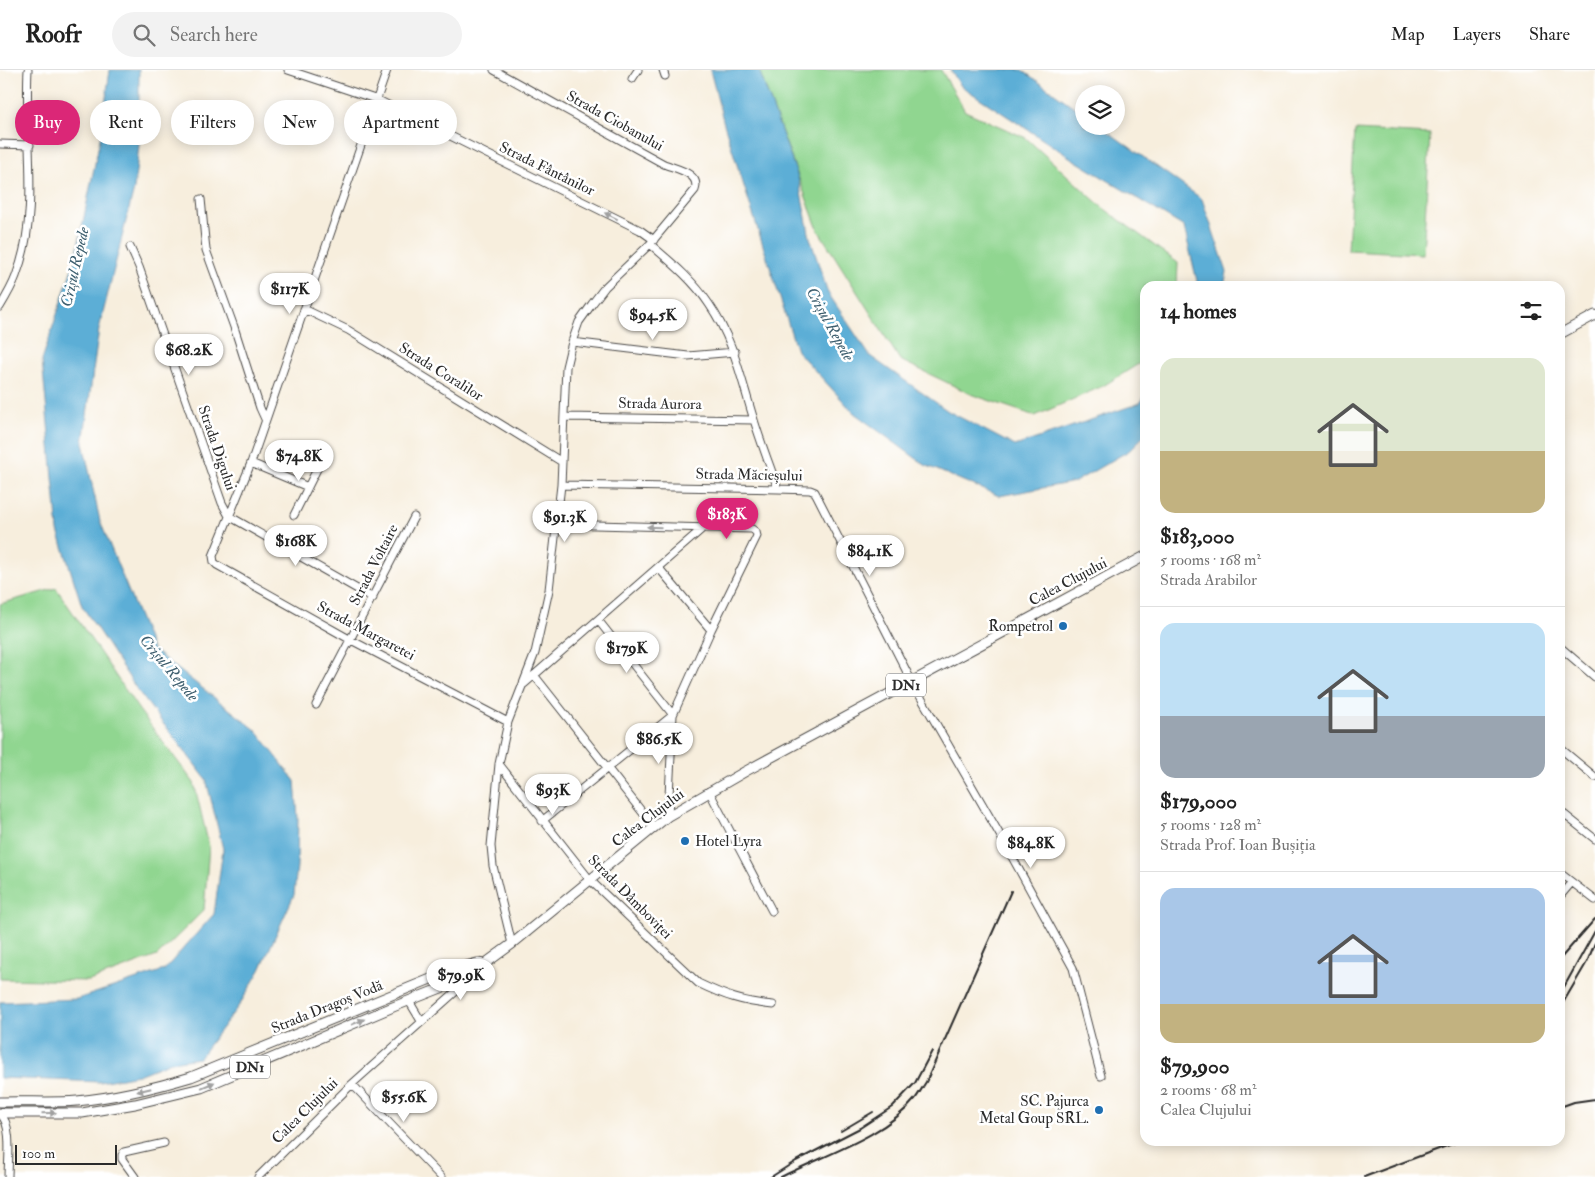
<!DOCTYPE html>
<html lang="en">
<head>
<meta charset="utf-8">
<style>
  :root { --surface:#fff; --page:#f2f2f2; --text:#222; --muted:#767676; --line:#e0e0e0; --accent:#db2777 }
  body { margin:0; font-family:"IM FELL Double Pica",serif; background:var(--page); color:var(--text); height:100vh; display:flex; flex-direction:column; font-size:19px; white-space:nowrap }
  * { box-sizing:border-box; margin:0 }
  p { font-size:16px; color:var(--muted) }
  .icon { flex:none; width:28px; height:28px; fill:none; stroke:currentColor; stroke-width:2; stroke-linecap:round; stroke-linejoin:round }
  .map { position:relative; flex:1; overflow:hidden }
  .drawer { position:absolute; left:1140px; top:211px; width:425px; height:865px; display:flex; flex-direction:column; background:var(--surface); border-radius:15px; box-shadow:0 2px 12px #0003 }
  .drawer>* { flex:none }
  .hud { position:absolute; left:15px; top:30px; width:475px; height:45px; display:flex; gap:10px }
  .fabs { position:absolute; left:1075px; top:15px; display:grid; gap:10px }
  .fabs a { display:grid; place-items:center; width:50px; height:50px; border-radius:50%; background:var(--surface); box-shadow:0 2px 12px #0003; font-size:25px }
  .scale { position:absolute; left:15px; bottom:12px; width:102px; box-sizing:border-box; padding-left:5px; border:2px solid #2b2b2b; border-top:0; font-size:14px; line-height:18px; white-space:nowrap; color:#2b2b2b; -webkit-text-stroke:4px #fff; paint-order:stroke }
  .price { position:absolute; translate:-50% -42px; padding:0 11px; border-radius:18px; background:#fff; color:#222; font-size:16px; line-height:32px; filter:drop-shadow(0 1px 2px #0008) }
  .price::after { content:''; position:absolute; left:50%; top:30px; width:15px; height:11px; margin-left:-8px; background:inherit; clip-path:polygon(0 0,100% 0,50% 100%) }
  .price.on { background:var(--accent); color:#fff }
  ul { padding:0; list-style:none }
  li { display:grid; align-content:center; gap:10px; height:265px; padding:0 20px }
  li+li { border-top:1px solid var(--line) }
  li span { display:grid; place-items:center; height:155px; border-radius:15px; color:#555 }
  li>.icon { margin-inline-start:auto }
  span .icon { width:90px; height:90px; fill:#fffc; stroke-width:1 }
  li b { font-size:21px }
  h2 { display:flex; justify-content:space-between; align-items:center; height:60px; padding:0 20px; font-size:21px }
  .pill { padding:0 18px; border-radius:22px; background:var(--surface); box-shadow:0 2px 12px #0003; font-size:18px; line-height:45px }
  .pill.on { background:var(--accent); color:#fff }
  header { display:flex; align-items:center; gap:30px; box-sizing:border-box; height:70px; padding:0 25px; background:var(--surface); border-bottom:1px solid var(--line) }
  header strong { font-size:24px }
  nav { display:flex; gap:28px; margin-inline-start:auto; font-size:18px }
  .search { width:350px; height:45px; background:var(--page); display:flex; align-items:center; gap:12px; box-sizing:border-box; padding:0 18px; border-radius:28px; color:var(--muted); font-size:19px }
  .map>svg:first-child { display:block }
</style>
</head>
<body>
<header>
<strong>Roofr</strong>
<div class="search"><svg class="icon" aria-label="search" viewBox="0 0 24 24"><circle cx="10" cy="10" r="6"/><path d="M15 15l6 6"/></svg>Search here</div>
<nav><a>Map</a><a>Layers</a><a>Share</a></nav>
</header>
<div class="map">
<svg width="1595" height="1107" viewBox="0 0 1595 1107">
  <rect width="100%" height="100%" fill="#fff"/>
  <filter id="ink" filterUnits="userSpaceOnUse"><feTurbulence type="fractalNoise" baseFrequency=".02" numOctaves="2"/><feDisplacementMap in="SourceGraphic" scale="10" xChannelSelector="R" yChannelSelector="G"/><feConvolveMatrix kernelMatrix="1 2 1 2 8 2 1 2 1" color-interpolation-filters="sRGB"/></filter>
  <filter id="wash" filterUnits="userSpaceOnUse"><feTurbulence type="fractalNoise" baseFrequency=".0096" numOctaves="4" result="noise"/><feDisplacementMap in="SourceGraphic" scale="20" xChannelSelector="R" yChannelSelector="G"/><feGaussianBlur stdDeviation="1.12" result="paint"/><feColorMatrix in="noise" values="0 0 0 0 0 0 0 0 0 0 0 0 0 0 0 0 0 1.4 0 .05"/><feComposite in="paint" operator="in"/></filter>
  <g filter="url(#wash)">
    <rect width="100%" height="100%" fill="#f7eedd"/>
    <!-- green -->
    <path fill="#90d690" stroke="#5e805e" d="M759 0H941L965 41 1026 68 1102 137 1178 193 1177 216H1145V290L1103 316 1035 346 973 325 900 290 818 160Z
      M1355 60 1430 64 1423 184 1348 180Z
      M56 518 139 640 194 713 209 776 204 840 157 886 89 911 0 909V534Z"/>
    <!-- water -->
    <path fill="#5baed6" stroke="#436c80" d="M110 0H139V75L134 119 99 259 83 373 100 451 152 579 256 660 295 711 298 748 297 796 294 825 260 900 240 934 199 988 171 992 138 1005 100 1012 0 1008V932L77 929 164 900 214 844 223 779 206 709 138 621 82 536 58 461 42 290 76 186 100 69Z
      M710 0H759L798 107 810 168 828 223 870 286 948 341 1015 376 1140 333 1145 326V365L1130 380 1075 412 999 426 925 395 854 343 797 281 724 54Z
      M950 0H1022L1084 44V56H1100L1202 129 1227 202 1224 216H1195L1197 211 1184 157 1071 88 961 16Z"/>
  </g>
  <g filter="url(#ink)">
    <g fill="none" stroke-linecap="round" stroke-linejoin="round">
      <defs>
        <path id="minor" d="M288 0 378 30 640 160 654 170
          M387 0 251 393 213 486 214 492 217 495 351 570 508 652
          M494 0 664 94C676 99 701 103 695 120L650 174 605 217 592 234 579 252 572 272 566 297 561 415 549 520 535 583 508 652 499 694 491 776 493 796 512 874
          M663 0 665 6
          M632 9 638 0
          M0 74 30 75
          M201 129 206 180 234 257 260 338 265 349
          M650 174C671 192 693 210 709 234 734 270 741 309 754 350 761 373 770 396 778 419
          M130 177 139 197 222 433 229 446 373 528
          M0 237C6 227 12 217 16 206 41 141 24 67 28 0
          M304 239 348 260 562 392
          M572 272 688 286 735 282
          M565 347 754 350
          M251 393 308 417
          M561 415 778 419 810 420 815 422 912 612 1000 765 1073 898 1101 1006
          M294 445 322 389
          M556 454 752 459 756 462 757 466 711 560 673 645 668 746
          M658 497 711 560
          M598 550 673 645
          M1560 577 1595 607
          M534 605 654 757
          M524 614 703 458
          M316 635 414 447
          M1560 678 1595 707
          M499 694 590 810 698 913C725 926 743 932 773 935
          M709 721 772 841
          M1560 741 1595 769
          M542 751 673 645
          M1560 803 1595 830
          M1560 826 1571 813
          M409 931 421 951
          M352 1014 441 1107
          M0 1044C13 1054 8 1091 8 1107
          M135 1107 122 1089V1085L124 1082 164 1073
          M258 1107 352 1014 471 908"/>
        <path id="major" d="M1560 264 1595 245
          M0 1032C26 1031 52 1033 77 1031 117 1027 154 1018 191 1007L455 899 477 893 484 894
          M0 1043H82L135 1034 201 1018 393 937 464 909 512 874 668 746 746 701 1145 486"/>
      </defs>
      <!-- minor casing -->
      <use href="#minor" stroke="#4a4846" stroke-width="9"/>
      <!-- major casing -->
      <use href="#major" stroke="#4a4846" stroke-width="11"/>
      <!-- minor -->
      <use href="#minor" stroke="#fff" stroke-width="7"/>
      <!-- major -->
      <use href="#major" stroke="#fff" stroke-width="9"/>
      <!-- rail -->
      <path stroke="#2b2b2b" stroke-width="2" d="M1560 889 1595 849
        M1564 917 1595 861
        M1560 938 1587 892 1595 873
        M1560 1037 1574 1032 1595 1029
        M841 1061 873 1042
        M771 1107 796 1091 860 1058 892 1037 915 1013 932 981
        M781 1107C824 1085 884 1067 915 1029 919 1024 922 1018 926 1012L1011 821
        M1364 1107 1460 1071"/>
    </g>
    <!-- one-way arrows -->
    <defs><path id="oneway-solid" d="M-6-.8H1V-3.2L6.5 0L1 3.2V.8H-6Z" transform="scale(1.25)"/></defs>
    <g fill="#a0a0a0">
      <use href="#oneway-solid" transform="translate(611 146) rotate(-154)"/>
      <use href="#oneway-solid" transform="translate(654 457) rotate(-178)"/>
      <use href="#oneway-solid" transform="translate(358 952) rotate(-23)"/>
      <use href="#oneway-solid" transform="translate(208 1015) rotate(-23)"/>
      <use href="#oneway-solid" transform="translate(144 1020) rotate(166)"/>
      <use href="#oneway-solid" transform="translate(49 1043) rotate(-1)"/>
    </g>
  </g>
  <!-- markers -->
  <g fill="#1f6fb2" stroke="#fff" stroke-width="2">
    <circle cx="1063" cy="556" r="5"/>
    <circle cx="685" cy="771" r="5"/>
    <circle cx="1099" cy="1040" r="5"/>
  </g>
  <g text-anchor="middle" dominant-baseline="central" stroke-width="5" stroke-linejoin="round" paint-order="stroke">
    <!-- shield labels -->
    <g fill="#fff" stroke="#6b6b6b" stroke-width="1">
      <rect x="886" y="603.5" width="40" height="23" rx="4"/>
      <rect x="230" y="985.5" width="40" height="23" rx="4"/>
    </g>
    <g font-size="14" font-weight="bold" fill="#2b2b2b">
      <text x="906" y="615">DN1</text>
      <text x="250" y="997">DN1</text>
    </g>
    <!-- street labels -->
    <g font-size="15" fill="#2b2b2b" stroke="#fff">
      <text transform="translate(615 51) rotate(29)">Strada Ciobanului</text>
      <text transform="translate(547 99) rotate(26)">Strada Fântânilor</text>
      <text transform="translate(441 302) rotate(32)">Strada Coralilor</text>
      <text transform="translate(660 334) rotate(1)">Strada Aurora</text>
      <text transform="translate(217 378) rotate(71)">Strada Digului</text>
      <text transform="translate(749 405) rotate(1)">Strada Măcieșului</text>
      <text transform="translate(374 495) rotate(-63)">Strada Voltaire</text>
      <text transform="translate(1068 512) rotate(-28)">Calea Clujului</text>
      <text transform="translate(366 561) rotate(28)">Strada Margaretei</text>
      <text transform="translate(648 748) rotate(-37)">Calea Clujului</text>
      <text transform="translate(630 827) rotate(45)">Strada Dâmboviței</text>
      <text transform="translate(327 937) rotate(-22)">Strada Dragoș Vodă</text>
      <text transform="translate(305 1041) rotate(-45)">Calea Clujului</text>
    </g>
    <!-- poi labels -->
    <g font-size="15" fill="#2b2b2b" stroke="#fff" text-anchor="end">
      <text x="1053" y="556">Rompetrol</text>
      <text x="695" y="771" text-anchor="start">Hotel Lyra</text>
      <text x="1089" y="1031">SC. Pajurca<tspan x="1089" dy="17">Metal Goup SRL.</tspan></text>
    </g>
    <!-- water labels -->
    <g font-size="16" font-style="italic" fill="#3e5f6f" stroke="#fff">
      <text transform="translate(75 197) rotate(-77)">Crișul Repede</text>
      <text transform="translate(830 254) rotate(61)">Crișul Repede</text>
      <text transform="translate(169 598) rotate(50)">Crișul Repede</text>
    </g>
  </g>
</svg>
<div class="fabs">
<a><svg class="icon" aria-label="layers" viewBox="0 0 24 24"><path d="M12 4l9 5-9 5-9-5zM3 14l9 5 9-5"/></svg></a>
</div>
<div class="scale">100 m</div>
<b class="price" style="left:290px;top:245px">$117K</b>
<b class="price" style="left:653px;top:271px">$94.5K</b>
<b class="price" style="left:189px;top:306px">$68.2K</b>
<b class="price" style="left:299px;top:412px">$74.8K</b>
<b class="price on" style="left:727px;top:470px">$183K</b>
<b class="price" style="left:565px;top:473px">$91.3K</b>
<b class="price" style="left:296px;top:497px">$168K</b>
<b class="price" style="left:870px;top:507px">$84.1K</b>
<b class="price" style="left:627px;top:604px">$179K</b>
<b class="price" style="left:659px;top:695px">$86.5K</b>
<b class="price" style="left:553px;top:746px">$93K</b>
<b class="price" style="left:1031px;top:799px">$84.8K</b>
<b class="price" style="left:461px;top:931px">$79.9K</b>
<b class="price" style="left:404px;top:1053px">$55.6K</b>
<div class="hud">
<a class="pill on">Buy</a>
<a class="pill">Rent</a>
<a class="pill">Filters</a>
<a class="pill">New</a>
<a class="pill">Apartment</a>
</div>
<section class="drawer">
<h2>14 homes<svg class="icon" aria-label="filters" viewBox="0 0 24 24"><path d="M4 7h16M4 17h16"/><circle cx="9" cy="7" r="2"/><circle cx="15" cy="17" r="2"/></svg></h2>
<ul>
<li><span style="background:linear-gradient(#dfe7d0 60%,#c2b280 0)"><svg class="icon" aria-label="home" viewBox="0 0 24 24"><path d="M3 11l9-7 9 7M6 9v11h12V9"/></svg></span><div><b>$183,000</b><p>5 rooms · 168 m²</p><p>Strada Arabilor</p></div></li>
<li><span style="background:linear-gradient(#bfe0f5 60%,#9aa5b1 0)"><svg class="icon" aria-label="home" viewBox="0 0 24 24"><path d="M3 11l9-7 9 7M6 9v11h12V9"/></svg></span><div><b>$179,000</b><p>5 rooms · 128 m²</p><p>Strada Prof. Ioan Bușiția</p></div></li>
<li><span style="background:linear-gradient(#a9c7e8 75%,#c2b280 0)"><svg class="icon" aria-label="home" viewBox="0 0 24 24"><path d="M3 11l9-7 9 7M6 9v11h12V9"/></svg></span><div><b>$79,900</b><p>2 rooms · 68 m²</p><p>Calea Clujului</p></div></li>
</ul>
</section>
</div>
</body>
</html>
